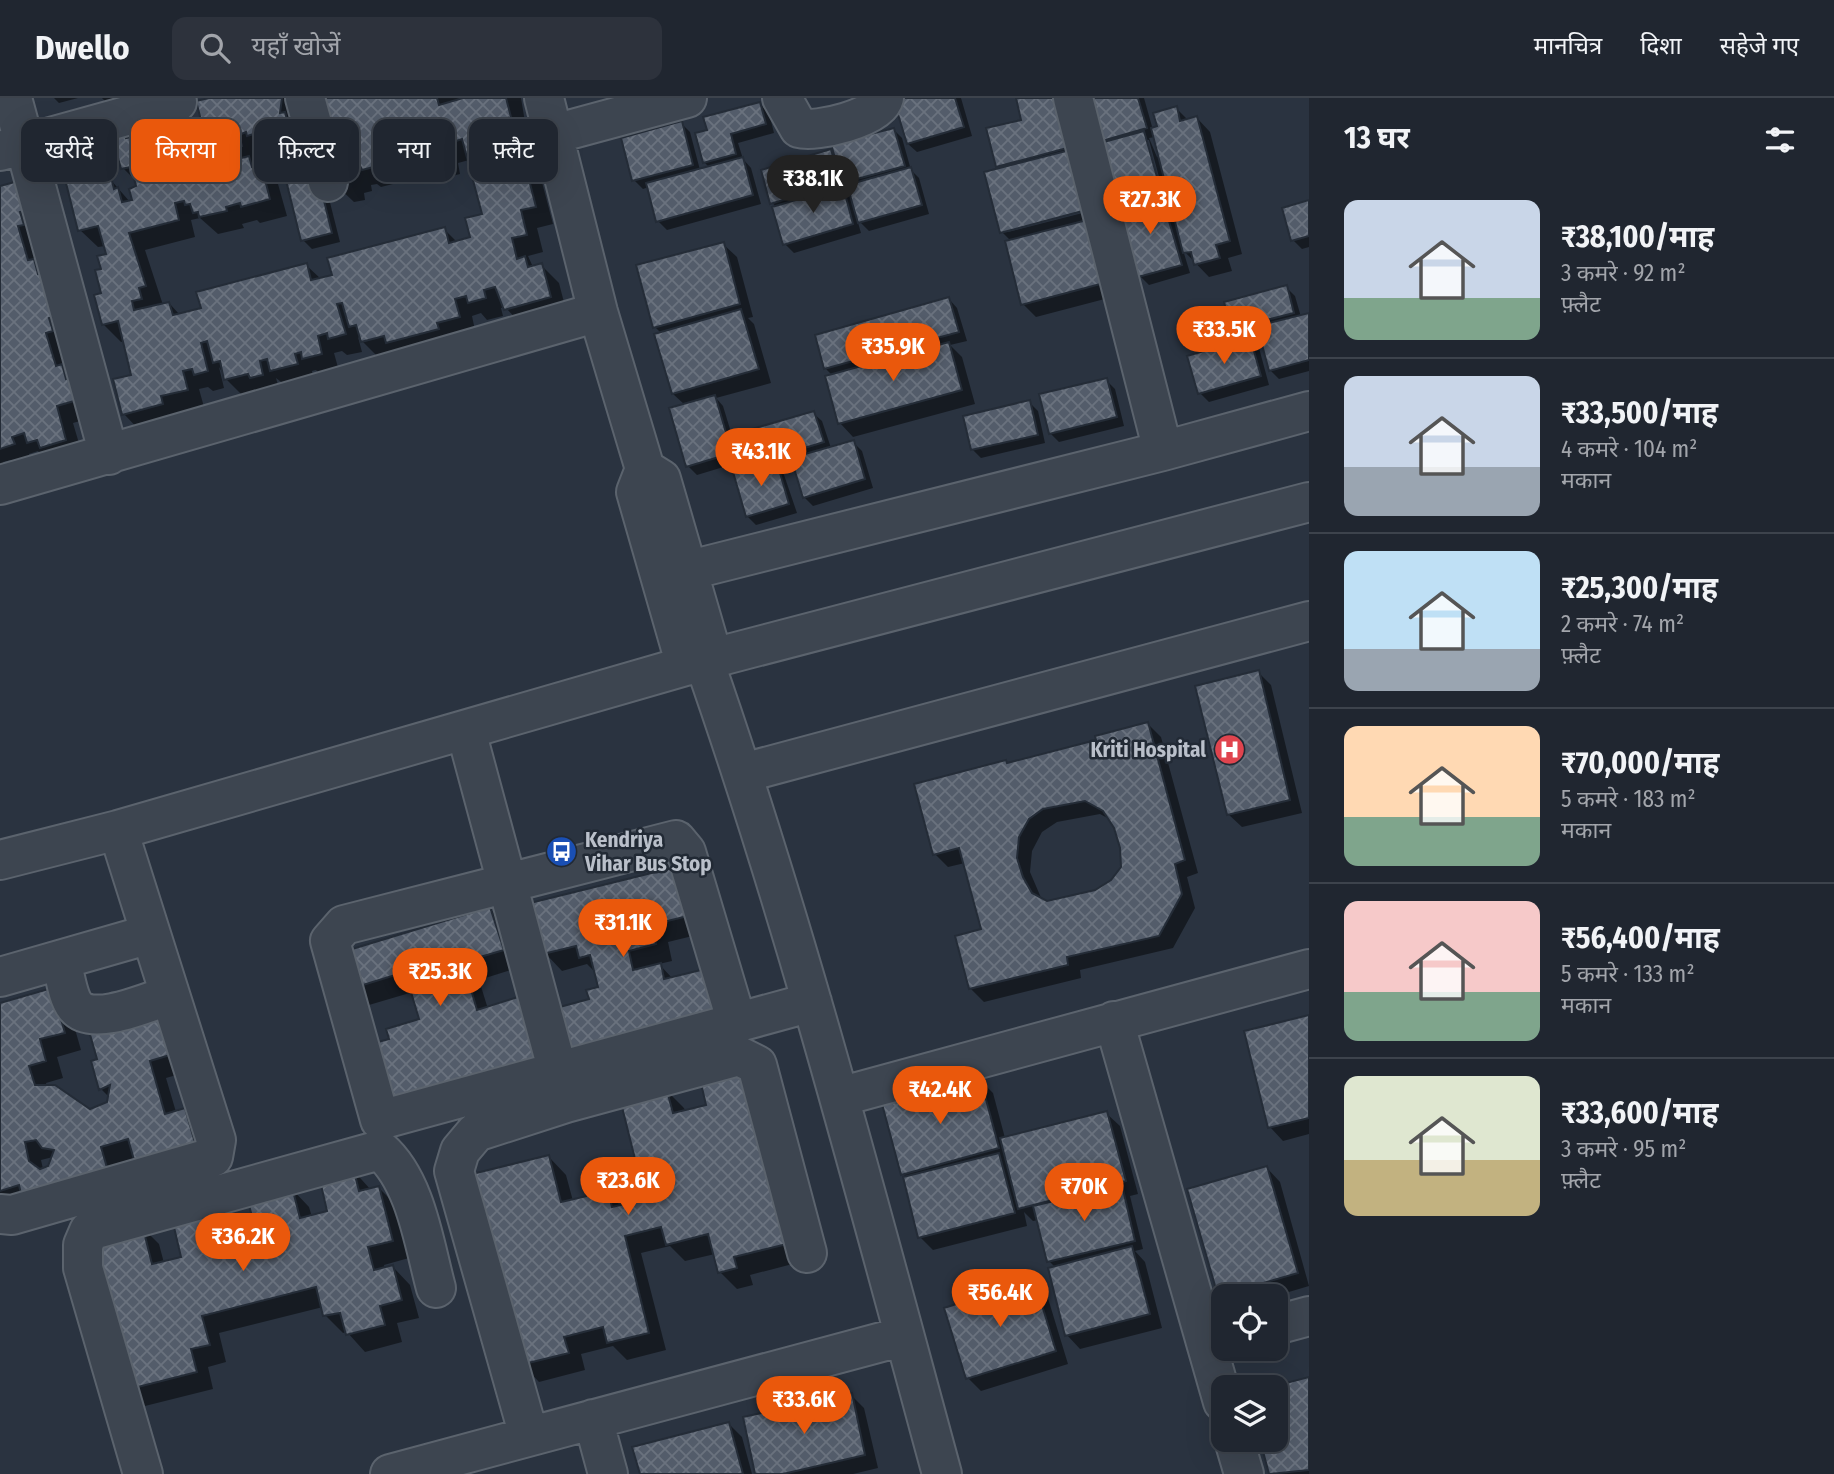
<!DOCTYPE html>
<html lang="hi">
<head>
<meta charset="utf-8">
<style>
  :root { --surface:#202630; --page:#2d323c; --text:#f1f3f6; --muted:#a2a5ab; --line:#3d434c; --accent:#ea580c }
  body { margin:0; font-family:"Fira Sans Condensed","Noto Sans Devanagari",sans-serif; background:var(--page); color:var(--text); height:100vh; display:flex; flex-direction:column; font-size:26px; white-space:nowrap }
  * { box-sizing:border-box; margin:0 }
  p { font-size:23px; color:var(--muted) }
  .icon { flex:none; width:38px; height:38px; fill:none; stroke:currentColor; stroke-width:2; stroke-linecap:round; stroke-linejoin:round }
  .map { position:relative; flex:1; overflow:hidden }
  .sheet { display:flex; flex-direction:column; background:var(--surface); width:525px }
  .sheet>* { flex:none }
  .hud { position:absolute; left:21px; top:21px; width:665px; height:63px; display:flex; gap:14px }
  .tools { position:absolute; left:1211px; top:1186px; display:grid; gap:14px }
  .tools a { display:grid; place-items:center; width:77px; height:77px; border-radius:14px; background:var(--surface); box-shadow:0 7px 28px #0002,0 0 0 2px var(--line); font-size:35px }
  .price { position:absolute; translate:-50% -60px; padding:0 16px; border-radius:24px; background:var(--accent); color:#fff; font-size:23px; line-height:46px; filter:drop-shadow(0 2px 4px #0008) }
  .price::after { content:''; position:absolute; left:50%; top:42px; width:21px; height:16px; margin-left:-10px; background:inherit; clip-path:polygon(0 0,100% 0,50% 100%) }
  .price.on { background:#222; color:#fff }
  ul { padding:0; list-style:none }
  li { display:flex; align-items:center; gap:21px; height:175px; padding:0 35px }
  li+li { border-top:2px solid var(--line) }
  li span { display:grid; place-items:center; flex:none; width:196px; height:140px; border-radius:14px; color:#555 }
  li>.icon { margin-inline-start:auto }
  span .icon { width:84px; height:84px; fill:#fffc; stroke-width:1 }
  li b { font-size:30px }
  h2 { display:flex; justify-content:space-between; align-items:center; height:84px; padding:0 35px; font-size:30px }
  .chip { padding:0 24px; border-radius:14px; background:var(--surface); box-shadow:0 7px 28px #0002,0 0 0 2px var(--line); font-size:24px; line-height:63px }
  .chip.on { background:var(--accent); color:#fff }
  header { display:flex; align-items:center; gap:42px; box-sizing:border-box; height:98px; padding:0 35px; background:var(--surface); border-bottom:2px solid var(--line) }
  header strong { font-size:33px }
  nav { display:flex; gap:38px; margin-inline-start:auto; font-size:24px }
  .search { width:490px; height:63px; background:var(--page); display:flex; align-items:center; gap:18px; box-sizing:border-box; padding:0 24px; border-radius:14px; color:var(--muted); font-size:26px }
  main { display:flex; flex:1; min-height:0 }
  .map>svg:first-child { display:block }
</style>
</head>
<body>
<header>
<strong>Dwello</strong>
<div class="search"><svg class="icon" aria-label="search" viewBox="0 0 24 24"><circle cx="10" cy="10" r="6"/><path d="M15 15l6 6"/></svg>यहाँ खोजें</div>
<nav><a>मानचित्र</a><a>दिशा</a><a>सहेजे गए</a></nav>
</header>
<main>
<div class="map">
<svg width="1309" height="1376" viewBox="0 0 1309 1376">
  <defs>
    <pattern id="building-cross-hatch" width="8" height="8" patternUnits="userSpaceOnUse" patternTransform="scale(1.75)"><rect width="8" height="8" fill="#535c6a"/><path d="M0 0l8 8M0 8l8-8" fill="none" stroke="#6a727e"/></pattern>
  </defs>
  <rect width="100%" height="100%" fill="#2a3340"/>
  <!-- shadow -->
  <path fill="#0007" fill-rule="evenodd" d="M54 0H78L59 5Z
    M102 0H159L118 17Z
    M216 0H291L319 61 340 144 312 151 303 142 281 61 273 53 255 54 259 65 254 66 278 86 287 118 260 125 257 122 242 126 244 130 218 136 200 120 191 122 195 139 145 152 163 207 169 205 180 217 203 212 306 167 321 181 334 178 444 131 457 144 472 140 484 117 469 62 458 65 460 76 420 86 400 63 392 65 397 85 381 89 377 86 371 87 372 93 364 95 365 102 354 104 336 87 313 0H521L527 36 507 41V44L514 53 520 51 538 69 553 126 537 130 543 154 528 158 533 169 541 167 559 185 567 216 523 228 505 209 501 210 503 218 487 222 481 215 472 218 476 237 380 261 358 239 362 254 347 257 342 253 334 255 339 273 321 278 316 272 312 273 314 284 289 290 276 280 280 294 244 299 226 281 219 269 224 290 213 293 208 289 199 291 204 309 141 334 124 316 134 278 125 243 121 244 103 226V172L108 158 105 148 98 149 80 132 96 70 107 81H110L130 104 134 103 137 84 123 70 124 37 129 42 136 40 139 43 163 37 176 49 183 47 204 69Z
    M895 0H961L972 38 917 54 908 46Z
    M1018 0 1079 59 1008 131V134L1098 111 1120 197 1036 219 1023 206 1011 143 1002 134 1001 72 997 68 1023 23Z
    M1091 0H1144L1153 32 1159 30 1176 10 1188 22 1197 20 1210 34 1242 156 1228 160 1232 173 1209 179 1183 152 1190 175 1149 187 1140 178ZM1155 39 1160 58 1157 59 1149 40ZM1145 42H1149L1165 101 1162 102ZM1171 101 1174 111 1165 103Z
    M760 6 769 15 774 35 738 45 743 61 751 70 761 106 667 132 658 123 649 89 643 91 634 82 681 25 690 34 700 72 710 70 704 64 709 33Z
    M894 32 902 40 911 72 919 80 929 116 869 133 857 121 861 135 794 155 785 146 777 109 772 105 830 53 837 60ZM851 93 854 102 846 94Z
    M22 84 97 318 73 325 83 359 46 361 38 353 29 356 31 364 17 368 11 362 3 364 5 371 0 373V90Z
    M1309 104V149L1302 151 1293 142Z
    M723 146 737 159 753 219 748 220 754 226 771 285 716 300 723 308 740 364 697 377 688 368 685 307 673 296 662 236 655 229Z
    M1286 189 1295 198 1301 219 1309 217V273L1279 281 1270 272 1260 234 1242 239 1233 230Z
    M949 201 957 210 967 243 950 247 962 259 975 306 853 339 840 325 833 278 826 271 817 239Z
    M1250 241 1259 250 1269 287 1209 304 1200 295Z
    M1106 282 1115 291 1124 328 1059 344 1050 335Z
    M1029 304 1038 313 1045 345 981 360 972 351Z
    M813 315 822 323 831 350 853 344 862 353 873 390 813 408 804 399 794 364 781 368 797 415 756 427 747 418 767 366 764 362Z
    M1258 574 1271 587 1302 715 1242 729 1228 716Z
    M1148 626 1161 639 1198 775 1187 779 1195 810 1173 850 1080 872 1081 880 984 904 970 890 983 832 965 765 948 769 935 756 1009 667 1098 643ZM1100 716 1111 722 1122 750 1123 769 1112 783 1095 794 1047 805 1042 802 1030 774 1032 753 1042 734 1057 724Z
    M680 770 709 834 668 844 672 863 659 866 673 881 591 903 600 890 596 875 587 866 562 873 545 855Z
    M490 811 507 828 520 869 479 882 488 911 553 976 391 942 421 922 413 894 369 907 351 890Z
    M0 907 69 910 81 952 57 959 63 980 46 985 47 989 90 1013 108 1005 109 999 101 991 99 963 158 915 187 974 166 980 176 1014 185 1012 202 1029 214 1073 136 1061 117 1066 126 1097 14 1111 0 1096ZM53 1059 49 1069 43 1071 41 1062Z
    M1309 919V1036L1283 1043 1270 1029Z
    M979 981 993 995 1005 1040 1106 1015 1120 1028 1138 1096 1130 1098 1143 1151 1135 1153 1145 1164 1162 1230 1080 1251 1067 1237 1056 1170 1049 1163 1039 1122 1033 1123 1024 1114 1027 1128 933 1152 920 1139 907 1080 903 1076Z
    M665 991 683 1009 804 1163 750 1177 753 1187 737 1191 720 1174 715 1156 685 1163 670 1148 641 1155 666 1252 627 1262 613 1248 581 1256 585 1272 539 1284 522 1266 549 1059 566 1077 573 1103 607 1095 621 1108 647 1102Z
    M1267 1070 1280 1084 1309 1188 1272 1199 1223 1201 1219 1197Z
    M352 1071 371 1092 379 1090 396 1107 409 1160 384 1167 385 1171 393 1169 410 1187 419 1220 397 1225 402 1244 365 1254 347 1234 343 1235 325 1217 323 1209 219 1235 226 1264 208 1269 213 1291 145 1308 127 1291 141 1128 159 1146 164 1165 183 1161 220 1115 234 1129 255 1124 292 1091 309 1109 312 1119 330 1114Z
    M1033 1183 1047 1197 1068 1266 981 1293 968 1280Z
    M1309 1281V1376H1271L1262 1342H1276V1290Z
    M851 1297 864 1310 878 1370 853 1376H757Z
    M729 1326 742 1339 752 1376H641Z"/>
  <!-- building -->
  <path fill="url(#building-cross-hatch)" stroke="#242c37" stroke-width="2" fill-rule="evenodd" d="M209 0H282L280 15 285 14 289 29 295 27 297 35 262 44 260 34 247 38 246 34 239 37 242 48 234 50 237 61 249 58 252 69 261 66 270 101 241 109 240 105 226 109 227 113 199 119 198 114 193 115 190 106 185 107 184 103 175 105 179 122 129 135 146 188 139 190 142 201 132 203 134 212 169 204 173 217 201 210 196 194 307 165 311 182 332 177 327 160 445 129 449 145 470 139 465 120 482 116 462 41 441 48 444 58 401 69 396 49 386 52 384 46 376 48 381 67 362 72 360 68 354 70 355 75 347 78 348 84 334 88 312 0H437L439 7 463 0H506L511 19 490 24 492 32 497 30 502 50 497 51 499 61 508 59 506 53 521 50 536 109 521 112 527 137 512 140 517 161 525 158 528 169 542 165 551 199 504 212 495 189 484 192 486 200 468 205 466 198 455 201 460 219 437 225 439 231 386 245 384 238 361 244 356 227 349 229 342 205 337 206 346 236 328 241 327 235 318 238 322 256 302 261 301 254 295 256 298 266 270 273 267 261 260 263 263 277 250 280 248 276 224 282 220 263 213 265 207 243 201 245 208 273 194 277 192 271 183 273 188 292 161 298 163 306 122 317 113 281 131 277 118 223 102 227 94 197 101 195 95 172 101 171 97 158 106 156 98 128 78 133 64 77 96 68 100 81 111 79 114 91 118 89 122 104 132 102 129 91 136 88 131 69 121 71 112 38 125 35 126 40 137 38V42L164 35 167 49 183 45 189 68 201 66 199 58 205 57 202 46 207 45 196 3Z
    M893 0H955L964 29 907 46Z
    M1016 0H1058L1071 49 996 69 986 30 1021 22Z
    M1089 0H1138L1147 30 1102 43Z
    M760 4 766 26 731 36 736 56 703 65 695 35 707 32 703 19Z
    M1177 8 1180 23 1197 18 1230 143 1216 147 1220 160 1194 167 1191 154 1183 155 1151 30 1157 28 1153 15Z
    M682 23 693 67 632 83 621 40Z
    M894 30 905 68 842 85 831 46Z
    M1144 33 1161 93 1117 106 1100 45Z
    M311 50 332 135 301 143 280 58Z
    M831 51 840 85 770 106 761 72Z
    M1074 51 1090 111 1000 135 984 74Z
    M743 59 753 97 656 124 646 85Z
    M911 69 922 107 858 125 847 87Z
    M22 82 30 112 20 114 24 127 18 128 28 162 34 161 38 176 45 174 57 219 49 220 53 233 46 235 56 268 62 266 66 281 74 279 81 301 57 308 66 342 40 350 37 342 27 345 24 335 12 339 15 346 0 351V88Z
    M843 88 853 126 783 147 772 109Z
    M1161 96 1182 167 1138 179 1118 109Z
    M1309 102V138L1291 143 1282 110Z
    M1091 121 1108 184 1021 207 1005 143Z
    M724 144 740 206 653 230 636 167Z
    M1287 187 1294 215 1231 231 1224 204Z
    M949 199 959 234 824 271 815 237Z
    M741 211 759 271 672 296 654 236Z
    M1309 215V262L1269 273 1257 228Z
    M1250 239 1261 278 1198 296 1187 258Z
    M949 244 962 292 838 326 825 278Z
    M1107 280 1117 319 1049 336 1039 296Z
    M715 297 732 355 686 369 669 310Z
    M1030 302 1038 337 971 352 963 318Z
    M814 313 824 344 762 363 752 331Z
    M854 342 865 381 803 400 791 360Z
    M776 361 789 406 746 419 733 374Z
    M1259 572 1290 702 1227 717 1195 588Z
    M1148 624 1185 762 1175 766 1182 796 1159 838 1067 859 1068 867 969 891 955 838 981 831 959 750 933 757 914 686 1006 662 1007 665 1096 642 1095 638ZM1085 703 1103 713 1114 730 1120 750 1121 769 1111 782 1095 792 1047 803 1032 795 1023 779 1017 760 1019 739 1029 721 1043 711Z
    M680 768 692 817 651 827 656 846 629 853 633 872 661 865 664 881 705 871 717 918 568 955 556 910 589 901 586 892 598 889 590 857 579 860 576 848 543 856 530 805Z
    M490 809 504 852 463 864 477 912 518 899 537 959 385 1005 367 947 389 941 386 931 419 921 405 874 350 891 339 855Z
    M52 890 65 935 40 941 46 963 29 968 35 987H55L90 1011 107 1004 110 987 99 992 91 963 97 961 89 933 158 913 170 957 150 963 165 1016 185 1010 198 1055 137 1072 128 1041 101 1049 110 1080 21 1096 19 1087 0 1093V905ZM36 1042 42 1050 54 1052 48 1068 40 1071 29 1063 25 1044Z
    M1309 917V1020L1268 1030 1244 933Z
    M743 970 787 1146 734 1159 737 1170 718 1175 708 1136 666 1147 661 1129 625 1138 649 1235 607 1245 603 1229 564 1239 569 1255 520 1267 472 1076 549 1057 561 1104 608 1093 612 1109 645 1101 620 1001 666 989 673 1015 706 1007 700 981Z
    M980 979 999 1050 901 1077 882 1006Z
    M1107 1013 1126 1083 1018 1111 1000 1040Z
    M999 1055 1015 1115 918 1140 903 1079Z
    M1267 1068 1298 1175 1218 1198 1187 1091Z
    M353 1069 359 1093 379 1088 393 1143 368 1149 374 1172 393 1167 402 1202 380 1208 385 1227 346 1237 340 1215 323 1218 316 1189 202 1218 210 1247 191 1251 197 1274 126 1292 88 1139 142 1126 152 1166 181 1159 173 1125 220 1113 225 1129 253 1122 247 1100 292 1089 300 1120 327 1113 319 1078Z
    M1122 1087 1135 1143 1047 1164 1033 1108Z
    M1132 1148 1150 1216 1065 1238 1048 1170Z
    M1034 1181 1056 1253 966 1281 944 1210Z
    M1309 1279V1372L1269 1376 1260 1342H1276V1290H1267Z
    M852 1295 865 1357 783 1376H755L743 1319Z
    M729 1324 743 1376H640L632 1349Z"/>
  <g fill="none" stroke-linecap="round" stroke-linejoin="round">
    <defs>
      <path id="minor" d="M12 0 109 357
        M305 0 328 84
        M544 0 598 214 645 371 661 381 713 560
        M782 0 799 30C816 35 879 20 884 0
        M1073 0 1163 353
        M554 36 687 0
        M0 53 177 4
        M645 371 636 394 686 568
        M0 387 598 214
        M686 473 1163 353 1309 313
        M704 563C797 830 868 1104 942 1376
        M466 633 558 974
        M743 675 1309 523
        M0 762 118 732 713 560 1309 404
        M61 862C65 875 67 899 76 909 93 929 148 904 170 897
        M0 879 150 836
        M1114 923 1223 1304
        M737 925 686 754 676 742 344 827 330 843 380 1022 812 904
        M839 999 1309 871
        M0 1116 12 1117 213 1059 216 1042 118 732
        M1276 1227 1309 1218
        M593 1321 608 1376
        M529 1338 454 1073 460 1053 476 1034 566 1005 739 958 757 967 807 1155
        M1234 1342 1244 1376
        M143 1376 83 1170V1147L89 1133 380 1052C416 1083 424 1146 436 1190
        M390 1376 904 1238"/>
    </defs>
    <!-- minor casing -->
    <use href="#minor" stroke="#5b636d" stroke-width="42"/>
    <!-- minor -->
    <use href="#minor" stroke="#3d4550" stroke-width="38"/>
  </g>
  <!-- icons -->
  <defs>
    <symbol id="hospital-disc" viewBox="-11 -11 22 22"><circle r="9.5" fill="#e0444e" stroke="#222a35"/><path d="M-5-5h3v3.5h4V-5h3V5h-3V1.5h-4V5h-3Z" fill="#fff"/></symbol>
    <symbol id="bus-disc" viewBox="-11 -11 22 22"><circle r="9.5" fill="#1a4fb4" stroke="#222a35"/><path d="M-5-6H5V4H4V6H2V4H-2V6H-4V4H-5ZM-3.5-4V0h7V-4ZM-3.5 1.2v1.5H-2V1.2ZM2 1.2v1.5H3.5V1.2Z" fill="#fff"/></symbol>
  </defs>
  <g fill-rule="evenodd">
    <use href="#hospital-disc" x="1212" y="634" width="35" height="35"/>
    <use href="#bus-disc" x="544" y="736" width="35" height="35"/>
  </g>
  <g text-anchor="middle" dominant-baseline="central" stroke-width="5" stroke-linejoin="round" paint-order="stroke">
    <!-- poi labels -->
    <g font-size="21" font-weight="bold" fill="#bac0ca" stroke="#222a35" text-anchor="end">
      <text x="1206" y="652">Kriti Hospital</text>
      <text x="585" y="742" text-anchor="start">Kendriya<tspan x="585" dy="24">Vihar Bus Stop</tspan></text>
    </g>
  </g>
</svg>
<div class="tools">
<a><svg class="icon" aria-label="locate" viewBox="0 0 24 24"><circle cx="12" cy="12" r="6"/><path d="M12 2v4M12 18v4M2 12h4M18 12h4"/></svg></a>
<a><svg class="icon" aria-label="layers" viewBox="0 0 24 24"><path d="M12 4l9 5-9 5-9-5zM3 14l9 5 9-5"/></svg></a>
</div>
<b class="price on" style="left:813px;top:117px">₹38.1K</b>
<b class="price" style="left:1150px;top:138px">₹27.3K</b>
<b class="price" style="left:1224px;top:268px">₹33.5K</b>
<b class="price" style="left:893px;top:285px">₹35.9K</b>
<b class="price" style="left:761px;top:390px">₹43.1K</b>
<b class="price" style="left:623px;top:861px">₹31.1K</b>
<b class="price" style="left:440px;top:910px">₹25.3K</b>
<b class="price" style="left:940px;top:1028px">₹42.4K</b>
<b class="price" style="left:628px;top:1119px">₹23.6K</b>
<b class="price" style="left:1084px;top:1125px">₹70K</b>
<b class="price" style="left:243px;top:1175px">₹36.2K</b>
<b class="price" style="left:1000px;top:1231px">₹56.4K</b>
<b class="price" style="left:804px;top:1338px">₹33.6K</b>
<div class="hud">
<a class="chip">खरीदें</a>
<a class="chip on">किराया</a>
<a class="chip">फ़िल्टर</a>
<a class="chip">नया</a>
<a class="chip">फ़्लैट</a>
</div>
</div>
<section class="sheet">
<h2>13 घर<svg class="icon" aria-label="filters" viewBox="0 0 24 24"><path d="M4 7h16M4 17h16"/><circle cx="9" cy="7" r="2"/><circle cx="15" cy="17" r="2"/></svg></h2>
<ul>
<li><span style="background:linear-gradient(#c9d6e8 70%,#7fa58c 0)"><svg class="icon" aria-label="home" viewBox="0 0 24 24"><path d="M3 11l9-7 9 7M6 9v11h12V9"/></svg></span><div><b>₹38,100/माह</b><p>3 कमरे · 92 m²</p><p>फ़्लैट</p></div></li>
<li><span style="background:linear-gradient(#c9d6e8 65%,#9aa5b1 0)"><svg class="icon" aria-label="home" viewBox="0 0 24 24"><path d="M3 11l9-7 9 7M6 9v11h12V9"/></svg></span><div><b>₹33,500/माह</b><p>4 कमरे · 104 m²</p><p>मकान</p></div></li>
<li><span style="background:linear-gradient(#bfe0f5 70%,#9aa5b1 0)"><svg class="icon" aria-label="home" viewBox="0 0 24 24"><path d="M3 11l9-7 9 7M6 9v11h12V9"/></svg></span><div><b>₹25,300/माह</b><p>2 कमरे · 74 m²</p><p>फ़्लैट</p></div></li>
<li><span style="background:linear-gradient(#ffd9b3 65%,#7fa58c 0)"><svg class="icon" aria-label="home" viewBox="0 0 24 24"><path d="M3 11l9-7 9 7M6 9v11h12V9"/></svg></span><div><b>₹70,000/माह</b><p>5 कमरे · 183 m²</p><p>मकान</p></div></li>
<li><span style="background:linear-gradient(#f6c9c9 65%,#7fa58c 0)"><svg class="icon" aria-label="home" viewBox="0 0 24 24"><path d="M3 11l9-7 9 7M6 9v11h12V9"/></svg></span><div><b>₹56,400/माह</b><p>5 कमरे · 133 m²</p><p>मकान</p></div></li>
<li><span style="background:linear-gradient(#dfe7d0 60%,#c2b280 0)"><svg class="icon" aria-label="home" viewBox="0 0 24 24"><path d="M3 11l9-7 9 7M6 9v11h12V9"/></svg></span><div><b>₹33,600/माह</b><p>3 कमरे · 95 m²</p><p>फ़्लैट</p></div></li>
</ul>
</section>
</main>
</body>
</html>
